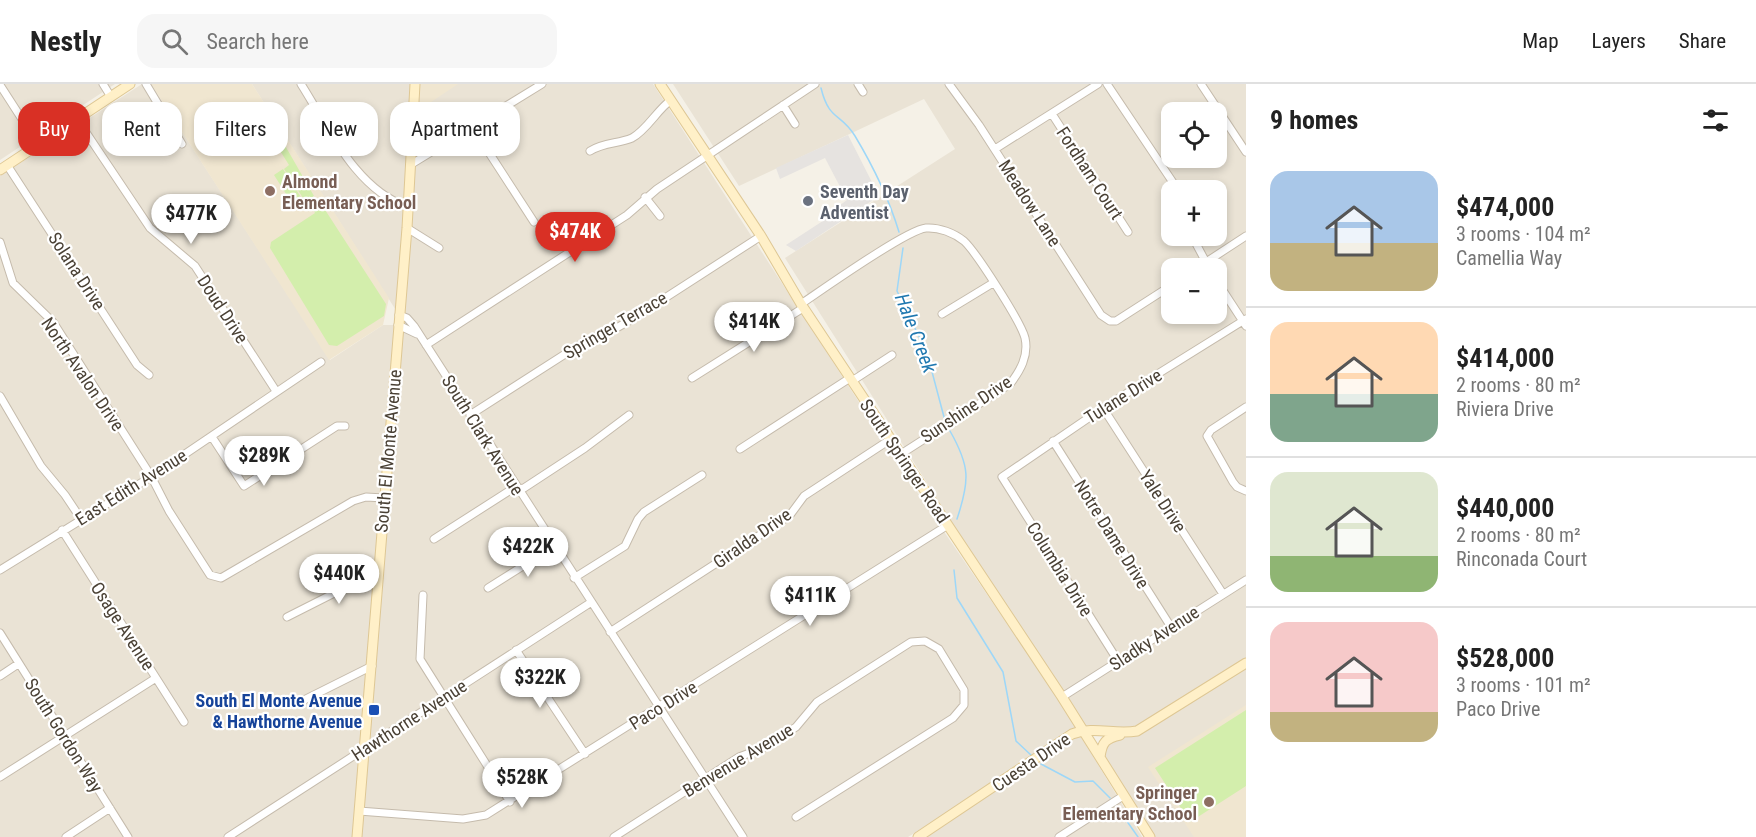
<!DOCTYPE html>
<html lang="en">
<head>
<meta charset="utf-8">
<style>
  :root { --surface:#fff; --page:#f6f6f6; --text:#222; --muted:#767676; --line:#e0e0e0; --accent:#d93025 }
  body { margin:0; font-family:"Roboto Condensed",sans-serif; background:var(--page); color:var(--text); height:100vh; display:flex; flex-direction:column; font-size:22px; white-space:nowrap }
  * { box-sizing:border-box; margin:0 }
  p { font-size:20px; color:var(--muted) }
  .icon { flex:none; width:33px; height:33px; fill:none; stroke:currentColor; stroke-width:2; stroke-linecap:round; stroke-linejoin:round }
  .map { position:relative; flex:1; overflow:hidden }
  .panel { display:flex; flex-direction:column; background:var(--surface); width:510px }
  .panel>* { flex:none }
  .top-card { position:absolute; left:18px; top:18px; width:570px; height:54px; display:flex; gap:12px }
  .tools { position:absolute; left:1161px; top:18px; display:grid; gap:12px }
  .tools a { display:grid; place-items:center; width:66px; height:66px; border-radius:12px; background:var(--surface); box-shadow:0 3px 9px #0003; font-size:30px }
  .price { position:absolute; translate:-50% -51px; padding:0 14px; border-radius:21px; background:#fff; color:#222; font-size:20px; line-height:39px; filter:drop-shadow(0 2px 3px #0008) }
  .price::after { content:''; position:absolute; left:50%; top:36px; width:18px; height:14px; margin-left:-9px; background:inherit; clip-path:polygon(0 0,100% 0,50% 100%) }
  .price.current { background:var(--accent); color:#fff }
  ul { padding:0; list-style:none }
  li { display:flex; align-items:center; gap:18px; height:150px; padding:0 24px }
  li+li { border-top:2px solid var(--line) }
  li span { display:grid; place-items:center; flex:none; width:168px; height:120px; border-radius:18px; color:#555 }
  li>.icon { margin-inline-start:auto }
  span .icon { width:72px; height:72px; fill:#fffc; stroke-width:1 }
  li b { font-size:26px }
  h2 { display:flex; justify-content:space-between; align-items:center; height:72px; padding:0 24px; font-size:26px }
  .pill { padding:0 21px; border-radius:18px; background:var(--surface); box-shadow:0 3px 9px #0003; font-size:21px; line-height:54px }
  .pill.current { background:var(--accent); color:#fff }
  header { display:flex; align-items:center; gap:36px; box-sizing:border-box; height:84px; padding:0 30px; background:var(--surface); border-bottom:2px solid var(--line) }
  header strong { font-size:28px }
  nav { display:flex; gap:33px; margin-inline-start:auto; font-size:21px }
  .search { width:420px; height:54px; background:var(--page); display:flex; align-items:center; gap:15px; box-sizing:border-box; padding:0 21px; border-radius:18px; color:var(--muted); font-size:22px }
  main { display:flex; flex:1; min-height:0 }
  .map>svg:first-child { display:block }
</style>
</head>
<body>
<header>
<strong>Nestly</strong>
<div class="search"><svg class="icon" aria-label="search" viewBox="0 0 24 24"><circle cx="10" cy="10" r="6"/><path d="M15 15l6 6"/></svg>Search here</div>
<nav><a>Map</a><a>Layers</a><a>Share</a></nav>
</header>
<main>
<div class="map">
<svg width="1246" height="753" viewBox="0 0 1246 753">
  <rect width="100%" height="100%" fill="#f5f1e7"/>
  <!-- residential -->
  <path fill="#eae3d5" fill-rule="evenodd" d="M0 0H115L0 76Z
    M142 0H151L330 276 383 241H398L399 231 252 0H653L923 417 1079 645 908 753H0V92Z
    M673 0H1246V753H1152L1100 673 1101 661 1125 649 1083 646 785 174 955 65 924 15 739 102ZM1172 28H1216V74H1172ZM1172 106H1216V152H1172ZM1172 184H1216V230H1172Z
    M1080 651 1142 753H927Z"/>
  <!-- education -->
  <path fill="#f0e6d0" d="M151 0H252L389 214 383 241 329 276Z
    M420 0H458L419 26Z
    M1246 621V753H1194L1148 683Z"/>
  <!-- green -->
  <path fill="#d3eeac" d="M283 58 314 112 305 117 284 85 289 81 277 62Z
    M283 85 304 118 295 124 274 91Z
    M320 118 386 220 384 232 337 262 329 261 270 164 271 158 315 129 312 123Z
    M1246 626V702L1190 738 1155 684Z"/>
  <!-- parking -->
  <path fill="#e6e3e0" d="M848 51 879 112 796 167 786 161 832 131V127L847 116 825 74 780 95 776 84Z"/>
  <g fill="none" stroke-linecap="round" stroke-linejoin="round">
    <!-- stream -->
    <path stroke="#9dd7f8" stroke-width="1.5" d="M821 4C829 37 841 29 855 52 873 82 889 115 899 148
      M903 164 897 207 927 269 944 333
      M950 347C970 382 970 396 957 435
      M954 486 957 514 1003 588 1016 657 1032 672
      M1041 680 1075 698 1093 697 1110 714
      M1119 726 1138 753"/>
    <defs>
      <path id="street" d="M103 0 111 13
        M146 0 182 60
        M301 0C329 44 356 106 408 123
        M858 0 863 8
        M949 0 979 41 1101 231 1110 237H1116L1172 201
        M1107 0 1178 106
        M1201 0 1246 68
        M0 1 38 60
        M783 21 795 40
        M1052 30 1128 148
        M77 35 150 144 195 182 276 307
        M473 44 534 138
        M995 65 1098 0
        M590 67C604 58 618 60 632 54 647 46 657 26 671 16
        M7 81 137 281 149 291
        M410 81 542 0
        M645 113 660 132
        M407 144 439 164
        M1192 152 1209 184
        M0 158 13 199 53 238 151 392 169 427 210 491 221 494 353 417 366 413 384 414
        M1197 184 1246 152
        M1216 196 1246 242
        M801 220C822 206 906 146 926 144 939 143 954 149 964 157 976 168 1021 238 1025 254 1029 272 1020 287 1010 300L901 370
        M942 230 993 199
        M399 231 407 234 414 242 743 753
        M398 241 417 250
        M426 261 627 131 657 105 815 0
        M692 294 803 224
        M852 297 892 271
        M0 312 41 382 65 411 81 435
        M1246 323 1211 346 1207 352 1233 398 1237 403 1246 407
        M1103 324 1223 510
        M470 331 587 256 613 246 634 234 761 152
        M212 353 244 402 337 342H345
        M1053 357 1171 543
        M740 365 850 294
        M62 446 184 638
        M434 455 509 407 524 404 585 364 629 331
        M0 486 157 389 321 278
        M574 494 625 462 638 435 644 428 702 391
        M488 504 553 463
        M423 511 420 575 510 718
        M287 533 378 487
        M610 548 780 438 790 431 804 412 891 355
        M0 549 128 753
        M516 566 585 670
        M1118 577 1002 393 1103 324 1246 235
        M0 592 18 580
        M1062 613 1246 496
        M300 618 372 582
        M0 693 156 594
        M359 727 463 735 486 731 948 441
        M66 753 110 724
        M228 753 590 519
        M614 753 739 673 763 664 796 643 817 618 911 558 925 557 939 565 964 606V621L953 634 796 733
        M1059 753 1123 712"/>
      <path id="secondary" d="M660 0 761 152 801 220 1062 613 1150 753
        M0 86 130 0
        M1100 673C1102 658 1106 654 1120 651
        M357 753 407 144 415 0
        M918 753 1072 650C1094 642 1115 651 1137 647L1246 579"/>
    </defs>
    <!-- street casing -->
    <use href="#street" stroke="#c5bbac" stroke-width="9"/>
    <!-- secondary casing -->
    <use href="#secondary" stroke="#dec794" stroke-width="11"/>
    <!-- street -->
    <use href="#street" stroke="#fff" stroke-width="7"/>
    <!-- secondary -->
    <use href="#secondary" stroke="#fff0c8" stroke-width="9"/>
  </g>
  <!-- markers -->
  <g fill="#8d6e63" stroke="#fff" stroke-width="2">
    <circle cx="270" cy="107" r="6"/>
    <circle cx="1209" cy="718" r="6"/>
  </g>
  <circle fill="#6b7280" stroke="#fff" stroke-width="2" cx="808" cy="117" r="6"/>
  <rect fill="#1a4fb4" stroke="#fff" stroke-width="2" x="368" y="620" width="12" height="12" rx="3"/>
  <g text-anchor="middle" dominant-baseline="central" stroke-width="4.5" stroke-linejoin="round" paint-order="stroke">
    <!-- street labels -->
    <g font-size="18" fill="#4a4135" stroke="#fff">
      <text transform="translate(1090 89) rotate(57)">Fordham Court</text>
      <text transform="translate(1030 119) rotate(57)">Meadow Lane</text>
      <text transform="translate(77 187) rotate(57)">Solana Drive</text>
      <text transform="translate(223 225) rotate(57)">Doud Drive</text>
      <text transform="translate(615 241) rotate(-30)">Springer Terrace</text>
      <text transform="translate(83 290) rotate(56)">North Avalon Drive</text>
      <text transform="translate(1123 312) rotate(-32)">Tulane Drive</text>
      <text transform="translate(966 325) rotate(-34)">Sunshine Drive</text>
      <text transform="translate(483 351) rotate(58)">South Clark Avenue</text>
      <text transform="translate(388 367) rotate(-85)">South El Monte Avenue</text>
      <text transform="translate(905 377) rotate(56)">South Springer Road</text>
      <text transform="translate(131 403) rotate(-32)">East Edith Avenue</text>
      <text transform="translate(1163 417) rotate(57)">Yale Drive</text>
      <text transform="translate(1112 450) rotate(58)">Notre Dame Drive</text>
      <text transform="translate(752 454) rotate(-35)">Giralda Drive</text>
      <text transform="translate(1060 485) rotate(58)">Columbia Drive</text>
      <text transform="translate(123 542) rotate(57)">Osage Avenue</text>
      <text transform="translate(1154 554) rotate(-33)">Sladky Avenue</text>
      <text transform="translate(663 621) rotate(-32)">Paco Drive</text>
      <text transform="translate(409 636) rotate(-33)">Hawthorne Avenue</text>
      <text transform="translate(64 651) rotate(58)">South Gordon Way</text>
      <text transform="translate(738 676) rotate(-31)">Benvenue Avenue</text>
      <text transform="translate(1031 678) rotate(-34)">Cuesta Drive</text>
    </g>
    <!-- education labels -->
    <g font-size="18" font-weight="bold" fill="#785e54" stroke="#fff" text-anchor="start">
      <text x="282" y="97">Almond<tspan x="282" dy="21">Elementary School</tspan></text>
      <text x="1197" y="708" text-anchor="end">Springer<tspan x="1197" dy="21">Elementary School</tspan></text>
    </g>
    <!-- worship labels -->
    <g font-size="18" font-weight="bold" fill="#5b616d" stroke="#fff" text-anchor="start">
      <text x="820" y="107">Seventh Day<tspan x="820" dy="21">Adventist</tspan></text>
    </g>
    <!-- transit labels -->
    <g font-size="18" font-weight="bold" fill="#164399" stroke="#fff" text-anchor="end">
      <text x="362" y="616">South El Monte Avenue<tspan x="362" dy="21">&amp; Hawthorne Avenue</tspan></text>
    </g>
    <!-- water labels -->
    <g font-size="20" font-style="italic" fill="#1f78b0" stroke="#fff">
      <text transform="translate(916 249) rotate(69)">Hale Creek</text>
    </g>
  </g>
</svg>
<div class="tools">
<a><svg class="icon" aria-label="locate" viewBox="0 0 24 24"><circle cx="12" cy="12" r="6"/><path d="M12 2v4M12 18v4M2 12h4M18 12h4"/></svg></a>
<a>+</a>
<a>−</a>
</div>
<b class="price" style="left:191px;top:161px">$477K</b>
<b class="price current" style="left:575px;top:179px">$474K</b>
<b class="price" style="left:754px;top:269px">$414K</b>
<b class="price" style="left:264px;top:403px">$289K</b>
<b class="price" style="left:528px;top:494px">$422K</b>
<b class="price" style="left:339px;top:521px">$440K</b>
<b class="price" style="left:810px;top:543px">$411K</b>
<b class="price" style="left:540px;top:625px">$322K</b>
<b class="price" style="left:522px;top:725px">$528K</b>
<div class="top-card">
<a class="pill current">Buy</a>
<a class="pill">Rent</a>
<a class="pill">Filters</a>
<a class="pill">New</a>
<a class="pill">Apartment</a>
</div>
</div>
<section class="panel">
<h2>9 homes<svg class="icon" aria-label="filters" viewBox="0 0 24 24"><path d="M4 7h16M4 17h16"/><circle cx="9" cy="7" r="2"/><circle cx="15" cy="17" r="2"/></svg></h2>
<ul>
<li><span style="background:linear-gradient(#a9c7e8 60%,#c2b280 0)"><svg class="icon" aria-label="home" viewBox="0 0 24 24"><path d="M3 11l9-7 9 7M6 9v11h12V9"/></svg></span><div><b>$474,000</b><p>3 rooms · 104 m²</p><p>Camellia Way</p></div></li>
<li><span style="background:linear-gradient(#ffd9b3 60%,#7fa58c 0)"><svg class="icon" aria-label="home" viewBox="0 0 24 24"><path d="M3 11l9-7 9 7M6 9v11h12V9"/></svg></span><div><b>$414,000</b><p>2 rooms · 80 m²</p><p>Riviera Drive</p></div></li>
<li><span style="background:linear-gradient(#dfe7d0 70%,#8fb573 0)"><svg class="icon" aria-label="home" viewBox="0 0 24 24"><path d="M3 11l9-7 9 7M6 9v11h12V9"/></svg></span><div><b>$440,000</b><p>2 rooms · 80 m²</p><p>Rinconada Court</p></div></li>
<li><span style="background:linear-gradient(#f6c9c9 75%,#c2b280 0)"><svg class="icon" aria-label="home" viewBox="0 0 24 24"><path d="M3 11l9-7 9 7M6 9v11h12V9"/></svg></span><div><b>$528,000</b><p>3 rooms · 101 m²</p><p>Paco Drive</p></div></li>
</ul>
</section>
</main>
</body>
</html>
